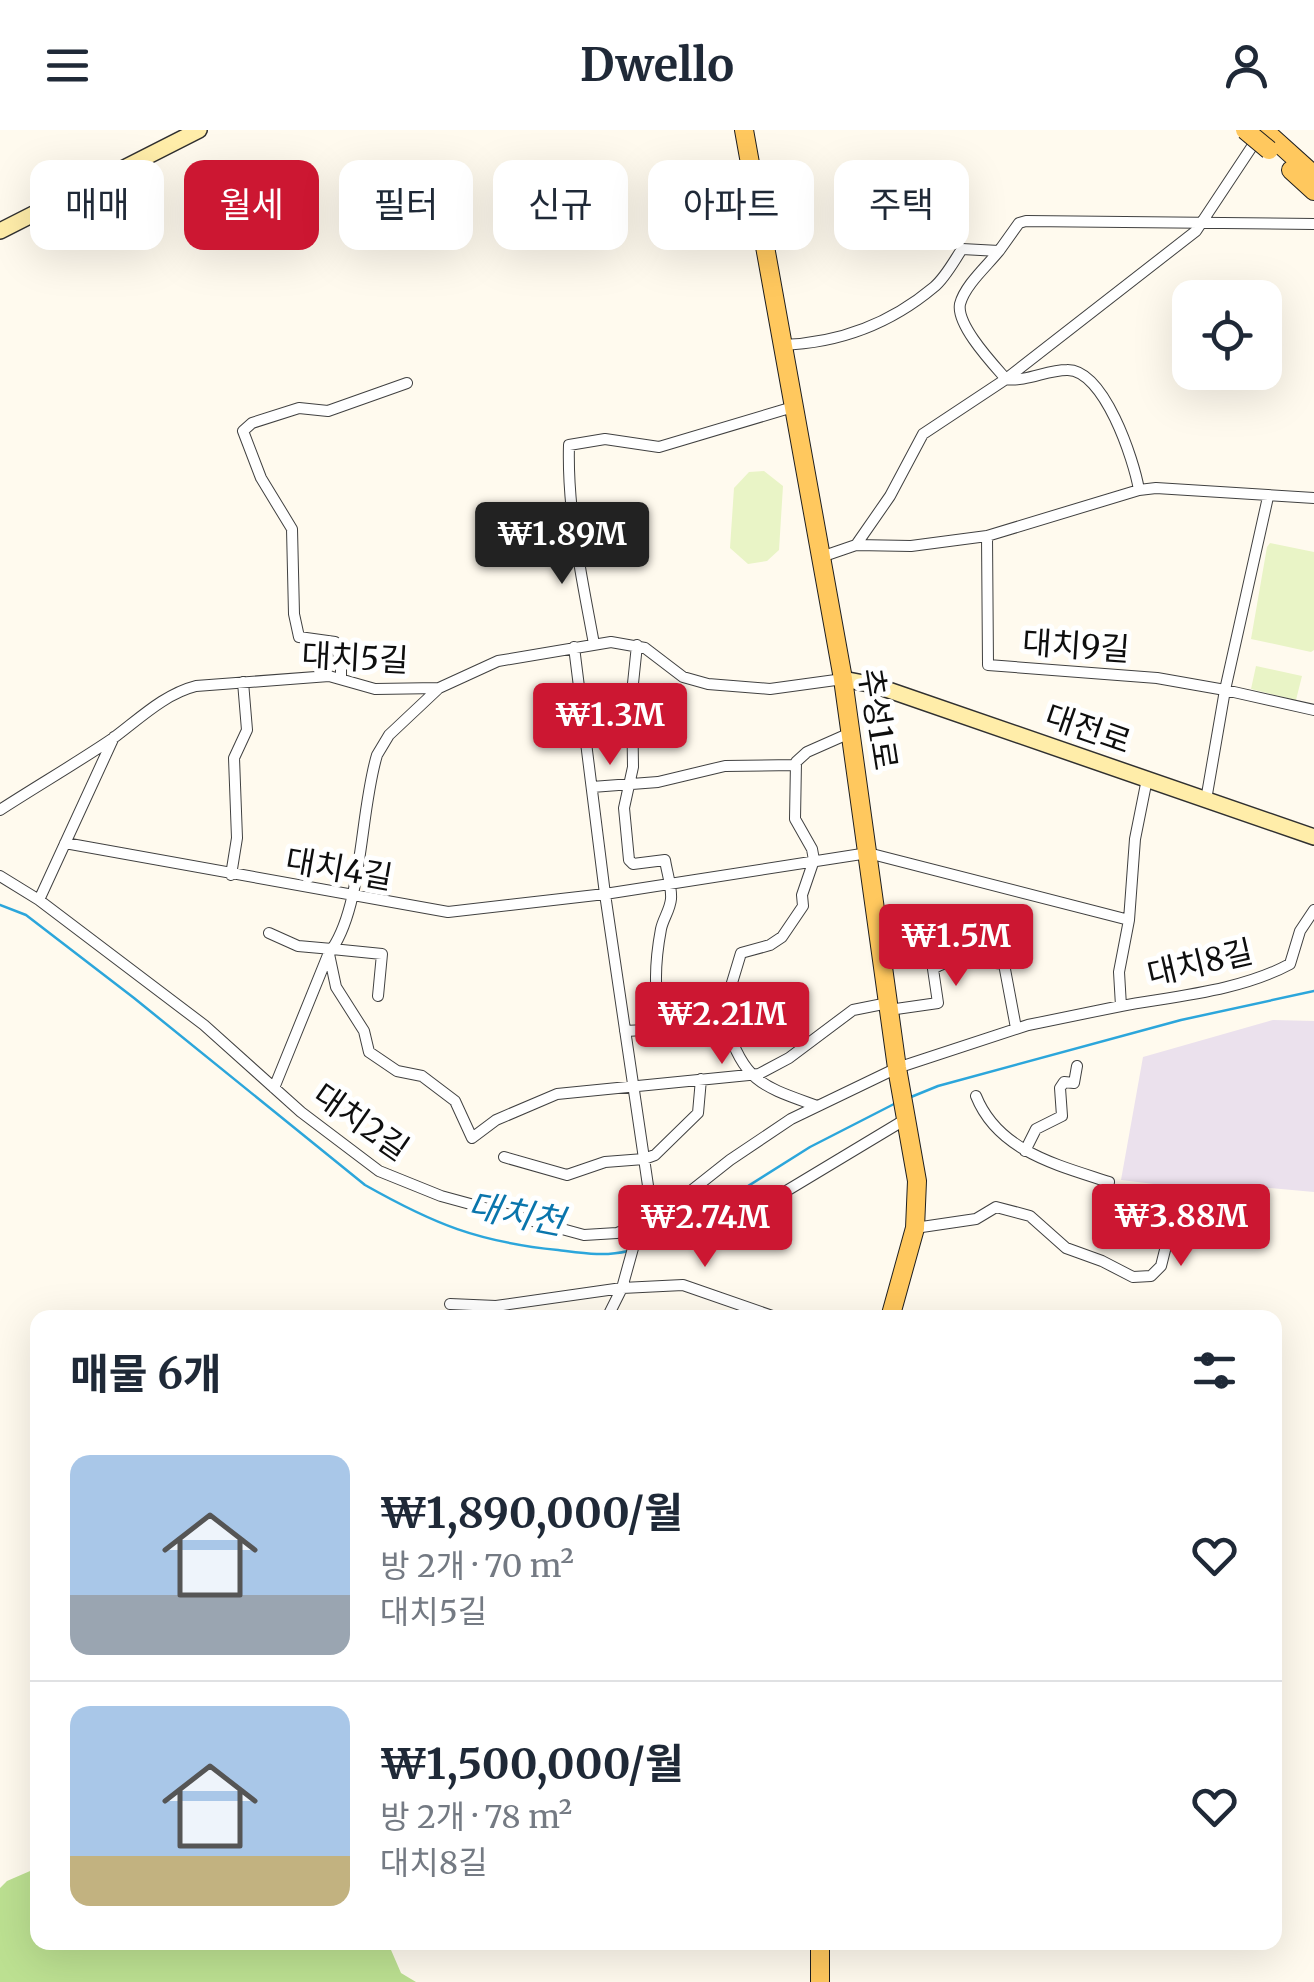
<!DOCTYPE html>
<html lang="ko">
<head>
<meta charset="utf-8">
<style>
  :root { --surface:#fff; --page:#f2f2f3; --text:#1f2937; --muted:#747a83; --line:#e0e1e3; --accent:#cc1732 }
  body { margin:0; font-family:Merriweather,"Noto Sans KR",serif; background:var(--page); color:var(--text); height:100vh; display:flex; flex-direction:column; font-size:38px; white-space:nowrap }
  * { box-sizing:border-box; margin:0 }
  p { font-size:32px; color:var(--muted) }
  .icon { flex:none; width:55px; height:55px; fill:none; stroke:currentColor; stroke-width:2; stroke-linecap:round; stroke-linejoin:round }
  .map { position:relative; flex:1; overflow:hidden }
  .drawer { position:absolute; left:30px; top:1180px; width:1252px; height:640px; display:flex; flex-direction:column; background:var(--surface); border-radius:20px; box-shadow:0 10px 40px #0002 }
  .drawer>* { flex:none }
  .top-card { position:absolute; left:30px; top:30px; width:1255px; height:90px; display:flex; gap:20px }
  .fabs { position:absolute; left:1172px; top:150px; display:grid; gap:20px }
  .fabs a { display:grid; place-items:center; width:110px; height:110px; border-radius:20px; background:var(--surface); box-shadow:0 10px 40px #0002; font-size:50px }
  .price { position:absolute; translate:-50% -85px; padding:0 22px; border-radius:10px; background:var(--accent); color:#fff; font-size:32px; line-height:65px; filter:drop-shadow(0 2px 5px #0008) }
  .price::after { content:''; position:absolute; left:50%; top:60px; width:30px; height:22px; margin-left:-15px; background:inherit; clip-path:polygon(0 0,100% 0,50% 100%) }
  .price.active { background:#222; color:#fff }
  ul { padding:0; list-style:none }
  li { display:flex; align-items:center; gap:30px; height:250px; padding:0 40px }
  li+li { border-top:2px solid var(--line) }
  li span { display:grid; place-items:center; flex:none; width:280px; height:200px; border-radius:20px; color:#555 }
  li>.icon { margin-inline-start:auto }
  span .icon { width:120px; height:120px; fill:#fffc; stroke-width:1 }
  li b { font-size:42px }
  h2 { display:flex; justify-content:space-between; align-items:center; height:120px; padding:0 40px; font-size:42px }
  .chip { padding:0 35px; border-radius:20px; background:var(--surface); box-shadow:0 10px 40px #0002; font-size:35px; line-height:90px }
  .chip.active { background:var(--accent); color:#fff }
  header { display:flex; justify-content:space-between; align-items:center; height:130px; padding:0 40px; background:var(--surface); font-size:45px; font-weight:700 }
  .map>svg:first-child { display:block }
</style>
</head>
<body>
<header><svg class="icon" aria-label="menu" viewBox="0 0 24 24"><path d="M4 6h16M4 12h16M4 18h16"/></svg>Dwello<svg class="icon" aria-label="person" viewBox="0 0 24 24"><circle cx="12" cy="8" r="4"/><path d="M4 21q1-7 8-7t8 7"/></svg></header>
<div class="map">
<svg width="1314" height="1852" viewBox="0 0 1314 1852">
  <rect width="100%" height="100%" fill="#fffaee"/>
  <!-- industrial -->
  <path fill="#ebe1ed" d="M1273 890 1314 891V1062L1246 1056 1187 1058 1121 1050 1143 927Z"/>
  <!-- forest -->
  <path fill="#bce091" d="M37 1738 38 1812 388 1813 401 1843 416 1852H0V1758L7 1751Z"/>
  <!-- pitch -->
  <path fill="#e9f4c6" d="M764 341 783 356 779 420 767 431 748 434 730 418 734 358 749 342Z
    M1270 413 1314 422V520L1311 522 1251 509 1267 417Z
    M1256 536 1302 546 1296 570 1251 559Z"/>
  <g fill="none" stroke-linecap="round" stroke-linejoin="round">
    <!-- stream -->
    <path stroke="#2ca6db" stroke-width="2.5" d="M0 775 26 785 134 868 365 1055C434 1094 478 1112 558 1120 582 1123 604 1127 628 1121
      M911 967 938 956 1181 890 1314 861
      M636 1118 659 1112 810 1017 894 974"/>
    <defs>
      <path id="street" d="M782 215C839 213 890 194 934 157 945 148 954 131 962 119L999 121 1019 93 1026 91 1314 94
        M1139 360 1156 358 1314 368
        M1268 367 1225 560 1314 580
        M987 406 1139 360C1134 330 1104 239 1067 240 1046 240 1027 252 1006 249 993 234 956 195 960 174 965 155 987 136 999 121
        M856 415 890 366 923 304 1006 249 1196 101 1257 9
        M821 427 856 415 911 416 987 406 988 535 1157 548 1225 560 1206 670
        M594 514C582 448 567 382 569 315L605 309 659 317 793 277
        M637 515 632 563 633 637 624 678 629 730 633 734 665 730C667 743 672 757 671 769 670 780 663 789 661 799 654 836 654 866 663 901
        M574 517 605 764 651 1076 656 1084
        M341 548V535L335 512 299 507 294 484 292 399 261 348 243 301 252 293 299 278 328 281 407 253
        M592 657 658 652 725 636 795 635
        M0 680C37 656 75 634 112 609 138 590 164 564 196 556L329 546 375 559 439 558 498 531 611 512 645 518 683 547 708 554 770 559 843 549
        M65 713 448 782 605 764 868 723 1129 790 1119 842 1121 876C1176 866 1240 861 1290 834L1300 801 1314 780
        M231 745 237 708 234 628 247 600 243 552
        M0 746 39 770 204 895 301 982 379 1041 441 1066 584 1105 617 1103 640 1093 682 1068 730 1030 791 989 897 938 1028 895 1121 876
        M39 770 114 607
        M1129 790 1135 709 1147 649
        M269 803 298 816 332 819 329 824 336 857 364 901 369 922 397 941 422 946 455 971 472 1008 496 990 557 964 759 944 789 928 853 880 888 873
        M378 866 382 824 332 819C363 773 360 681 377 625L389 605 439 558
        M889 880 938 873 933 839C958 824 977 831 1004 834L1016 898
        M727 896 728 866 741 823 770 815 782 807 803 776 802 765 814 730 812 719 795 689 796 632 807 622 850 603
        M625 901 727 896C744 953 765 957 817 976
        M274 958 328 825
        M1025 1021 1036 999 1062 986 1060 958 1064 952 1074 953 1077 936
        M504 1027 567 1045 605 1032 644 1029 655 1025 698 983 701 949
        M778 1066 906 989
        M915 1098 976 1089 996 1077 1030 1086 1066 1118 1102 1131 1133 1147 1151 1146 1161 1136 1169 1104 1104 1082 1109 1052C1057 1035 998 1021 976 966
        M450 1174 496 1176 622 1158 640 1093
        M607 1188 622 1158 683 1155 778 1188"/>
      <path id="secondary" d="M0 101 199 0
        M843 549 874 555 1314 707"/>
      <path id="primary" d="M744 0 843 549 897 938 917 1051 915 1098 890 1188
        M1264 0 1314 45
        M1291 40 1314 61
        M820 1812V1852"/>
    </defs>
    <!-- street casing -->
    <use href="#street" stroke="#414141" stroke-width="12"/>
    <!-- secondary casing -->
    <use href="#secondary" stroke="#303030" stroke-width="18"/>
    <!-- primary casing -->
    <use href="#primary" stroke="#1f1f1f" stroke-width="20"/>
    <!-- street -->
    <use href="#street" stroke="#fff" stroke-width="10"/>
    <!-- secondary -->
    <use href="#secondary" stroke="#ffeda9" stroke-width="15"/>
    <!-- primary -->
    <use href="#primary" stroke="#ffc85e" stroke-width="18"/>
    <defs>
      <path id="primary-bridge" d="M1245 0 1269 20"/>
    </defs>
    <!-- primary-bridge casing -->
    <use href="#primary-bridge" stroke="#1f1f1f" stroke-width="20" stroke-linecap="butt"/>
    <!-- primary-bridge -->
    <use href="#primary-bridge" stroke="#ffc85e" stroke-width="18"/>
  </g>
  <g text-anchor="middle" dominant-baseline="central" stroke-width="10" stroke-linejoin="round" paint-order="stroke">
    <!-- street labels -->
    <g font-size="32" fill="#0e0e0e" stroke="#fff">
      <text transform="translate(1076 516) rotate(4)">대치9길</text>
      <text transform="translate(355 528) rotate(3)">대치5길</text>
      <text transform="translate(878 589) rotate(81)">추성1로</text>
      <text transform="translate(1088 599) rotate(19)">대전로</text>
      <text transform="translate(339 739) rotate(10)">대치4길</text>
      <text transform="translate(1200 833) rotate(-13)">대치8길</text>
      <text transform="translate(361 992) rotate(35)">대치2길</text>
    </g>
    <!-- water labels -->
    <g font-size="35" font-style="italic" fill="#0a75ac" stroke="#fff">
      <text transform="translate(516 1084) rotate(11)">대치천</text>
    </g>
  </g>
</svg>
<div class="fabs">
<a><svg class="icon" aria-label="locate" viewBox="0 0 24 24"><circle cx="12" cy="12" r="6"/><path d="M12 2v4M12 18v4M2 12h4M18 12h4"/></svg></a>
</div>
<b class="price active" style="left:562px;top:457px">₩1.89M</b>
<b class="price" style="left:610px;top:638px">₩1.3M</b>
<b class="price" style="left:956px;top:859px">₩1.5M</b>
<b class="price" style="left:722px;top:937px">₩2.21M</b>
<b class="price" style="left:1181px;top:1139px">₩3.88M</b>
<b class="price" style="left:705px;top:1140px">₩2.74M</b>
<div class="top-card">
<a class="chip">매매</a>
<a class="chip active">월세</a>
<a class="chip">필터</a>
<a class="chip">신규</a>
<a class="chip">아파트</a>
<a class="chip">주택</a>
</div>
<section class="drawer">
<h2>매물 6개<svg class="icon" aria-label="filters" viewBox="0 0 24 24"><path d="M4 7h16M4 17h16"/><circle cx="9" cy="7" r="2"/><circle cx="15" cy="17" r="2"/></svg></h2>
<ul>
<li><span style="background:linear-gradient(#a9c7e8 70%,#9aa5b1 0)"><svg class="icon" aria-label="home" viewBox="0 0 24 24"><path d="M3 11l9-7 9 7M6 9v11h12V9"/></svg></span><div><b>₩1,890,000/월</b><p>방 2개 · 70 m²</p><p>대치5길</p></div><svg class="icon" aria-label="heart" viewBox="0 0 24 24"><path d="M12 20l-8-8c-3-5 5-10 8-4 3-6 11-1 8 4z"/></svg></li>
<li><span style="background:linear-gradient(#a9c7e8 75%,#c2b280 0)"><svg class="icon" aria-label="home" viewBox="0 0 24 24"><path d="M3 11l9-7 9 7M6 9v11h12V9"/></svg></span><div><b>₩1,500,000/월</b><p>방 2개 · 78 m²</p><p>대치8길</p></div><svg class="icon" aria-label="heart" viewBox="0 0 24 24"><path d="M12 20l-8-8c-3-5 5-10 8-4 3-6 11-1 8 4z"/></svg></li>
</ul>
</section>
</div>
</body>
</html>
